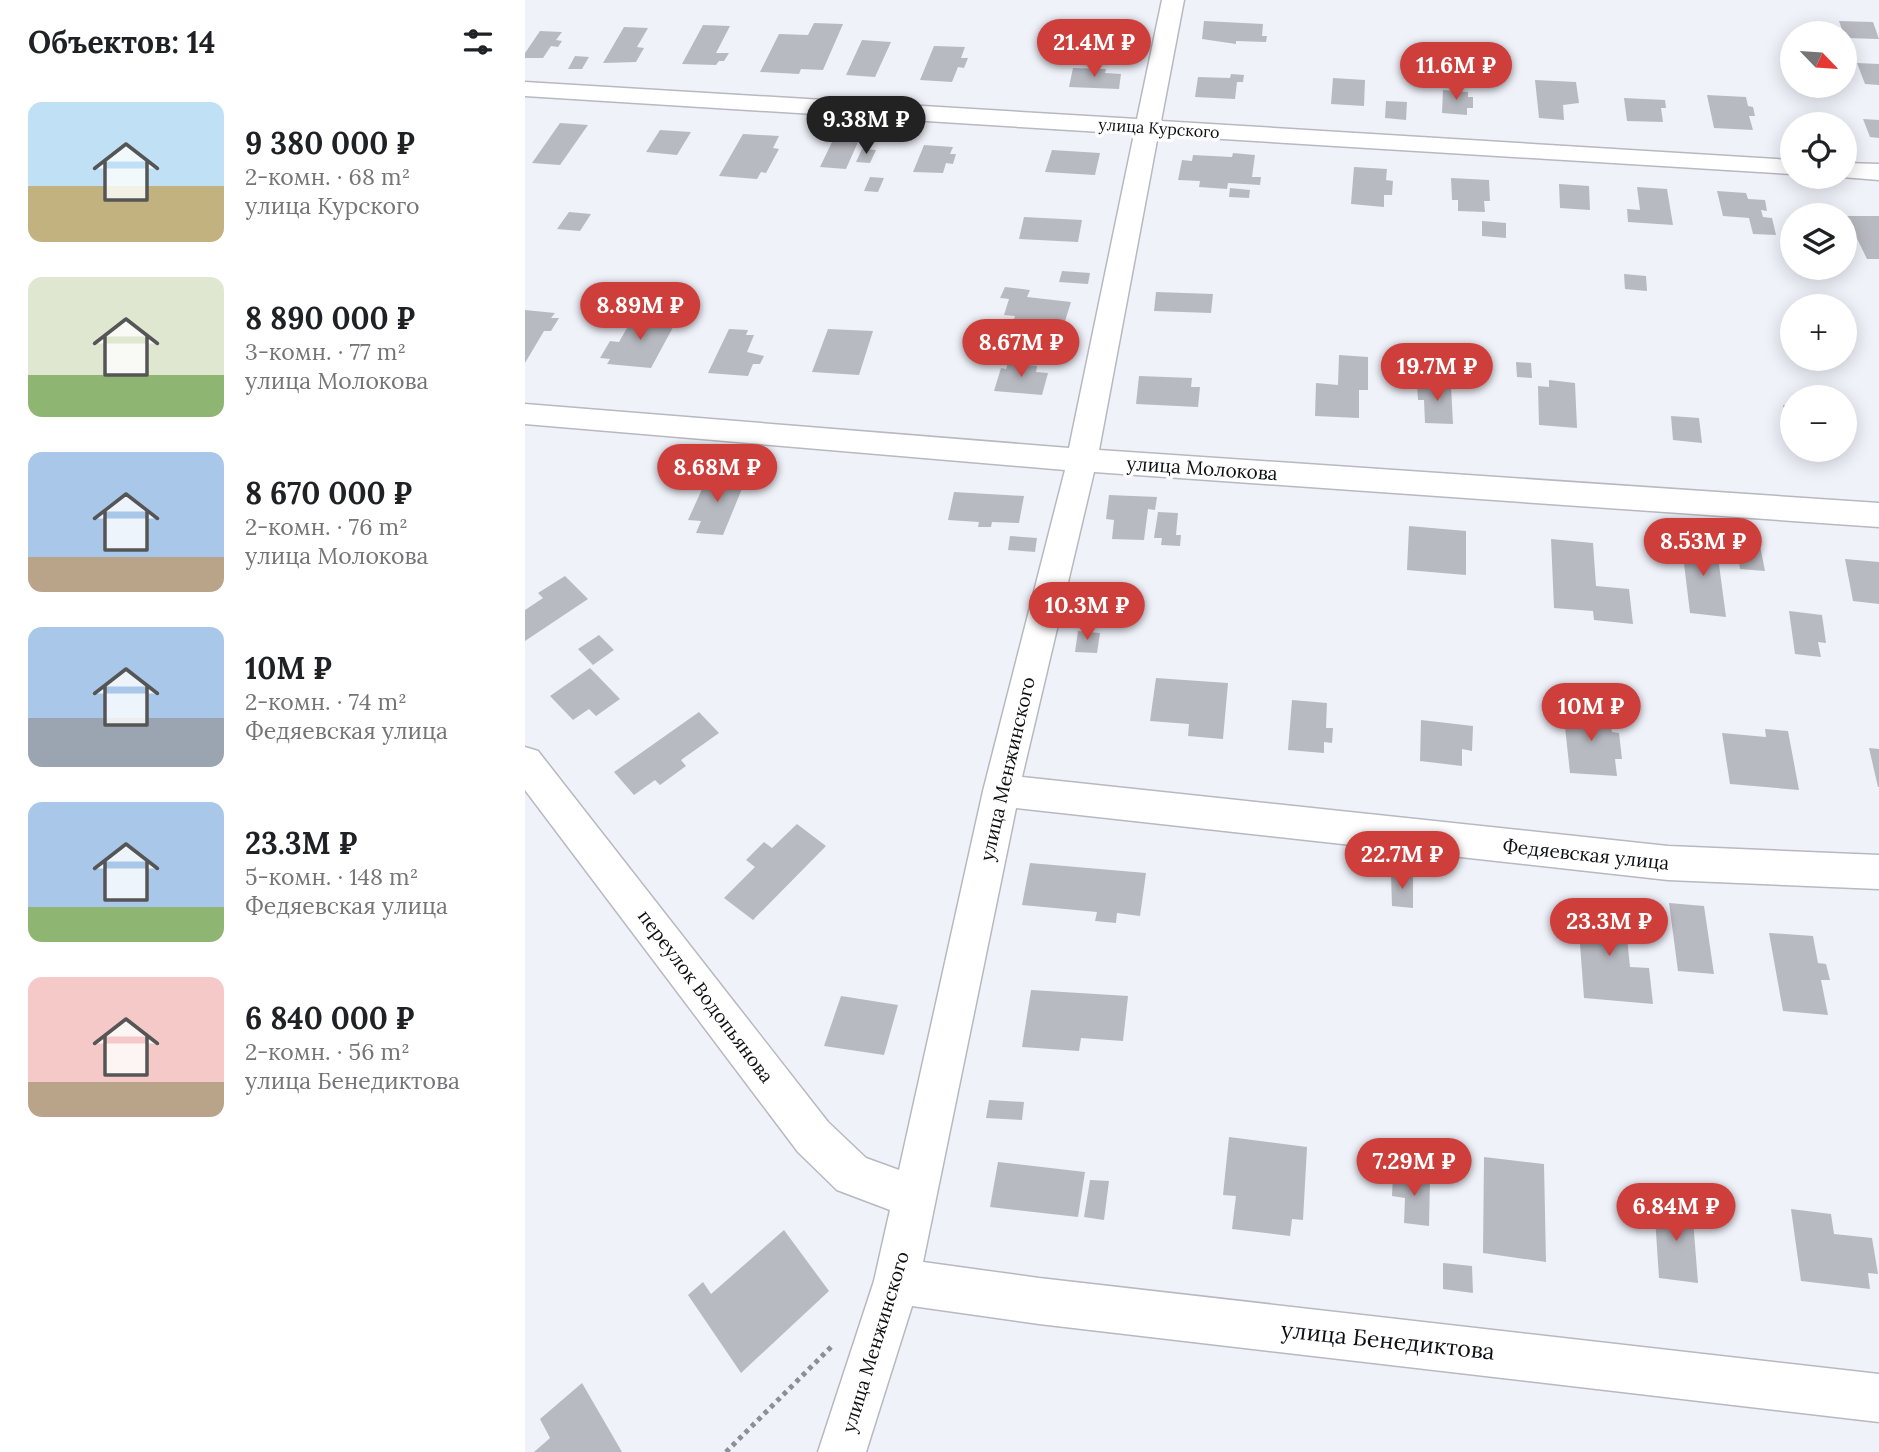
<!DOCTYPE html>
<html lang="ru">
<head>
<meta charset="utf-8">
<style>
  :root { --surface:#fff; --page:#f2f2f2; --text:#202124; --muted:#757577; --accent:#ce3f3c }
  body { margin:0; font-family:Lora,serif; background:var(--page); color:var(--text); height:100vh; display:flex; flex-direction:column; font-size:26px; white-space:nowrap }
  * { box-sizing:border-box; margin:0 }
  p { font-size:23px; color:var(--muted) }
  .icon { flex:none; width:38px; height:38px; fill:none; stroke:currentColor; stroke-width:2; stroke-linecap:round; stroke-linejoin:round }
  .map { position:relative; flex:1; overflow:hidden }
  .side { display:flex; flex-direction:column; background:var(--surface); width:525px }
  .side>* { flex:none }
  .needle { width:46px; rotate:115deg }
  .tools { position:absolute; left:1255px; top:21px; display:grid; gap:14px }
  .tools a { display:grid; place-items:center; width:77px; height:77px; border-radius:50%; background:var(--surface); box-shadow:0 4px 18px #0003; font-size:35px }
  .price { position:absolute; translate:-50% -60px; padding:0 16px; border-radius:24px; background:var(--accent); color:#fff; font-size:23px; line-height:46px; filter:drop-shadow(0 2px 4px #0008) }
  .price::after { content:''; position:absolute; left:50%; top:42px; width:21px; height:16px; margin-left:-10px; background:inherit; clip-path:polygon(0 0,100% 0,50% 100%) }
  .price.selected { background:#222; color:#fff }
  ul { padding:0; list-style:none }
  li { display:flex; align-items:center; gap:21px; height:175px; padding:0 28px }
  li span { display:grid; place-items:center; flex:none; width:196px; height:140px; border-radius:14px; color:#555 }
  li>.icon { margin-inline-start:auto }
  span .icon { width:84px; height:84px; fill:#fffc; stroke-width:1 }
  li b { font-size:30px }
  h2 { display:flex; justify-content:space-between; align-items:center; height:84px; padding:0 28px; font-size:30px }
  main { display:flex; flex:1; min-height:0 }
  .map>svg:first-child { display:block }
</style>
</head>
<body>
<main>
<section class="side">
<h2>Объектов: 14<svg class="icon" aria-label="filters" viewBox="0 0 24 24"><path d="M4 7h16M4 17h16"/><circle cx="9" cy="7" r="2"/><circle cx="15" cy="17" r="2"/></svg></h2>
<ul>
<li><span style="background:linear-gradient(#bfe0f5 60%,#c2b280 0)"><svg class="icon" aria-label="home" viewBox="0 0 24 24"><path d="M3 11l9-7 9 7M6 9v11h12V9"/></svg></span><div><b>9 380 000 ₽</b><p>2-комн. · 68 m²</p><p>улица Курского</p></div></li>
<li><span style="background:linear-gradient(#dfe7d0 70%,#8fb573 0)"><svg class="icon" aria-label="home" viewBox="0 0 24 24"><path d="M3 11l9-7 9 7M6 9v11h12V9"/></svg></span><div><b>8 890 000 ₽</b><p>3-комн. · 77 m²</p><p>улица Молокова</p></div></li>
<li><span style="background:linear-gradient(#a9c7e8 75%,#b9a48a 0)"><svg class="icon" aria-label="home" viewBox="0 0 24 24"><path d="M3 11l9-7 9 7M6 9v11h12V9"/></svg></span><div><b>8 670 000 ₽</b><p>2-комн. · 76 m²</p><p>улица Молокова</p></div></li>
<li><span style="background:linear-gradient(#a9c7e8 65%,#9aa5b1 0)"><svg class="icon" aria-label="home" viewBox="0 0 24 24"><path d="M3 11l9-7 9 7M6 9v11h12V9"/></svg></span><div><b>10M ₽</b><p>2-комн. · 74 m²</p><p>Федяевская улица</p></div></li>
<li><span style="background:linear-gradient(#a9c7e8 75%,#8fb573 0)"><svg class="icon" aria-label="home" viewBox="0 0 24 24"><path d="M3 11l9-7 9 7M6 9v11h12V9"/></svg></span><div><b>23.3M ₽</b><p>5-комн. · 148 m²</p><p>Федяевская улица</p></div></li>
<li><span style="background:linear-gradient(#f6c9c9 75%,#b9a48a 0)"><svg class="icon" aria-label="home" viewBox="0 0 24 24"><path d="M3 11l9-7 9 7M6 9v11h12V9"/></svg></span><div><b>6 840 000 ₽</b><p>2-комн. · 56 m²</p><p>улица Бенедиктова</p></div></li>
</ul>
</section>
<div class="map">
<svg width="1354" height="1452" viewBox="0 0 1354 1452">
  <rect width="100%" height="100%" fill="#f0f2fa"/>
  <!-- building -->
  <path fill="#b8bac1" d="M679 21 738 24 737 36H742L741 42 711 41V44L677 39Z
    M1314 21 1348 22 1354 39 1320 38Z
    M289 23 318 24 298 70 276 69 274 74 235 72 254 34 283 35Z
    M178 25 205 26 191 53H204L199 61H194L191 65 157 64Z
    M99 27 123 28 112 47 119 48 111 62 78 63Z
    M15 31 37 32 31 40 37 41 33 47 26 46 18 58H0V53Z
    M575 37H601V43L574 42Z
    M337 40 366 42 350 77 321 75Z
    M409 46 440 47 436 58H443L439 68 433 67 427 82 395 80Z
    M50 56 64 57 57 69H43Z
    M1332 63 1354 64V85L1340 84Z
    M548 68 581 69 580 73 596 74 594 89 544 87Z
    M706 74 719 75 718 82H712L710 99 670 97 673 77 705 78Z
    M808 78 840 80 839 106 806 104Z
    M1010 80 1051 82 1054 103 1038 105 1039 120 1014 118Z
    M918 90 943 92V97H948V108H942V115L917 113Z
    M1182 95 1221 97 1223 106 1228 107 1230 116H1224L1228 130 1189 128Z
    M1099 98 1140 100 1141 108H1136L1138 122 1102 121Z
    M861 101 882 102 881 120 860 118Z
    M1338 119 1354 120V138L1345 137Z
    M35 123 63 125 35 165 7 163Z
    M135 130 166 132 152 155 121 152Z
    M218 134 254 136 248 148 254 149 241 173 236 172 232 179 194 176Z
    M308 140 333 142 321 169 295 167Z
    M399 145 428 147 425 154H431L428 164 421 163 418 173 388 172Z
    M337 149 351 150 345 163 331 162Z
    M527 150 575 153 570 175 520 172Z
    M708 153 730 155 727 177H736L735 185 703 183 702 189 674 187 675 181 653 180 657 160 667 161 668 155 707 157Z
    M829 167 862 169 861 180 868 181 867 195H859V207L826 204Z
    M345 177 359 178 353 192 339 191Z
    M926 178 964 180 965 201H959L960 212 933 211V200H927Z
    M1034 184 1064 186 1065 210 1035 208Z
    M1112 187 1142 189 1148 225 1103 222 1102 209 1115 210Z
    M705 188 725 190 724 198 704 197Z
    M1192 191 1221 193 1223 199 1240 200 1242 211 1236 210 1238 217 1247 218 1251 235 1228 234 1224 218 1198 216Z
    M44 212 66 214 55 231 32 229Z
    M1321 216H1354V259H1342Z
    M499 217 557 220 553 242 494 239Z
    M957 221 981 223V238L957 236Z
    M537 271 565 273 563 284 534 282Z
    M1099 274 1121 276 1122 291 1100 289Z
    M480 287 505 290 502 297 546 302 540 321 513 319 511 324 488 322 490 316 479 315 484 299 475 298Z
    M631 292 688 294 686 313 629 311Z
    M0 310 30 313 26 318H34L26 331H19L0 363Z
    M110 314 153 318 126 368 82 364 85 359 75 358 85 341 94 342Z
    M204 329 223 330 221 335H229L222 352 239 356 235 364H228L223 376 183 373Z
    M303 329 348 331 334 375 287 372Z
    M814 355 843 357V390H834V418L790 416 791 383 813 385Z
    M484 360 495 361 493 364 512 366 511 372 523 373 517 395 469 391 476 368 481 369Z
    M991 362 1006 363 1007 378 992 377Z
    M614 376 667 378 666 387H675L673 407 611 404Z
    M1024 380 1050 383 1052 428 1014 425 1013 386 1024 387Z
    M892 384 926 386 928 424 900 423 899 400H893Z
    M1258 405H1267V451H1266Z
    M1146 416 1174 418 1177 443 1148 440Z
    M183 476 221 479 198 535 171 533 176 521 163 520Z
    M429 492 499 496 494 523 467 522 466 527H453L454 522 423 520Z
    M584 495 632 497 630 510 623 509 619 540 587 539 589 520 581 519Z
    M633 512 653 513 651 535H656L655 546 636 545 637 538H629Z
    M884 526 941 531V575L882 570Z
    M1210 533 1233 535 1240 571 1215 569Z
    M485 536 512 538 510 552 483 550Z
    M1026 539 1068 543 1071 586 1104 589 1108 624 1069 620 1068 611 1029 608Z
    M1156 539 1191 542 1201 617 1165 613Z
    M1320 559 1354 562V604L1328 601Z
    M40 576 63 599 0 641V610L18 598 13 593Z
    M1264 611 1297 615 1301 643 1293 642 1296 657 1270 654Z
    M553 631 575 633 572 653 550 652Z
    M74 635 89 650 68 665 53 649Z
    M65 668 95 699 71 716 64 709 48 720 25 696Z
    M631 678 703 683 698 739 663 736 664 724 625 721Z
    M767 700 802 703 801 728H808L807 743 799 742V753L763 750Z
    M1038 709 1084 712 1087 732 1094 733 1097 759H1090L1092 776 1045 773Z
    M174 712 194 733 156 760 161 766 135 785 130 780 109 795 89 772Z
    M896 720 948 726 947 751 937 749V766L895 761Z
    M1240 729 1263 731 1274 790 1205 784 1197 733 1241 737Z
    M1344 748 1354 749V787H1353Z
    M272 824 301 846 228 920 199 898 230 867 221 860 239 842 247 848Z
    M505 863 621 873 615 916 592 913 591 923 570 921 572 912 497 905Z
    M866 874 888 875V908L867 906Z
    M1144 903 1179 906 1189 974 1153 971Z
    M1052 904 1099 908 1105 967 1124 968 1128 1004 1059 998Z
    M1244 933 1288 936 1293 963 1301 964 1305 980H1296L1303 1015 1258 1011Z
    M506 990 603 996 598 1041 556 1038 554 1051 497 1047Z
    M316 996 373 1005 359 1055 299 1046Z
    M464 1100 499 1102 497 1120 461 1118Z
    M704 1137 782 1147 778 1220 767 1219 765 1236 707 1229 711 1196 698 1195Z
    M959 1157 1019 1164 1021 1262 958 1253Z
    M473 1162 560 1172 553 1217 465 1207Z
    M868 1174 905 1179 904 1226 879 1223 880 1198 867 1196Z
    M565 1180 584 1181 579 1220 559 1217Z
    M1129 1202 1167 1207 1173 1283 1134 1278Z
    M1266 1209 1306 1214 1309 1234 1347 1238 1353 1274 1343 1273 1345 1289 1276 1281Z
    M259 1230 304 1291 216 1373 163 1295 178 1282 186 1294Z
    M918 1263 947 1266 948 1293 918 1289Z
    M57 1383 97 1452H9L25 1438 15 1419Z"/>
  <g fill="none" stroke-linecap="round" stroke-linejoin="round">
    <defs>
      <path id="minor" d="M637 0H659L636 121 1267 160V174L633 135 574 450 1354 503V527L569 472 497 777 1143 846 1354 855V889L1143 880 491 808 398 1262 514 1278 1354 1374V1422L514 1324 387 1306 341 1452H293L349 1281 365 1210 312 1190 273 1152 0 790V747L13 751 303 1122 341 1158 374 1170 458 791 540 470 0 424V404L544 448 609 134 0 96V82L612 119Z
        M1320 163 1354 164V180L1317 177H1320Z"/>
    </defs>
    <!-- minor casing -->
    <use href="#minor" stroke="#b6b9c0" stroke-width="3"/>
    <!-- path -->
    <path stroke="#8e8f95" stroke-width="5" stroke-dasharray="4.5 4.5" stroke-linecap="butt" d="M201 1452 307 1346"/>
    <!-- minor -->
    <use href="#minor" fill="#fff" fill-rule="evenodd"/>
  </g>
  <g text-anchor="middle" dominant-baseline="central" stroke-width="7" stroke-linejoin="round" paint-order="stroke">
    <!-- far-street labels -->
    <g font-size="16" fill="#0e0f11" stroke="#fff">
      <text transform="translate(634 128) rotate(4)">улица Курского</text>
    </g>
    <!-- street labels -->
    <g font-size="19" fill="#0e0f11" stroke="#fff">
      <text transform="translate(677 468) rotate(4)">улица Молокова</text>
      <text transform="translate(482 769) rotate(-77)">улица Менжинского</text>
      <text transform="translate(1061 854) rotate(6)">Федяевская улица</text>
      <text transform="translate(181 996) rotate(53)">переулок Водопьянова</text>
      <text transform="translate(350 1342) rotate(-73)">улица Менжинского</text>
    </g>
    <!-- near-street labels -->
    <g font-size="23" fill="#0e0f11" stroke="#fff">
      <text transform="translate(863 1340) rotate(6)">улица Бенедиктова</text>
    </g>
  </g>
</svg>
<div class="tools">
<a><svg class="needle" viewBox="-14 -14 28 28"><path d="M0-13l5 13h-10z" fill="#e53935"/><path d="M0 13l5-13h-10z" fill="#757577"/></svg></a>
<a><svg class="icon" aria-label="locate" viewBox="0 0 24 24"><circle cx="12" cy="12" r="6"/><path d="M12 2v4M12 18v4M2 12h4M18 12h4"/></svg></a>
<a><svg class="icon" aria-label="layers" viewBox="0 0 24 24"><path d="M12 4l9 5-9 5-9-5zM3 14l9 5 9-5"/></svg></a>
<a>+</a>
<a>−</a>
</div>
<b class="price" style="left:569px;top:79px">21.4M ₽</b>
<b class="price" style="left:931px;top:102px">11.6M ₽</b>
<b class="price selected" style="left:341px;top:156px">9.38M ₽</b>
<b class="price" style="left:115px;top:342px">8.89M ₽</b>
<b class="price" style="left:496px;top:379px">8.67M ₽</b>
<b class="price" style="left:912px;top:403px">19.7M ₽</b>
<b class="price" style="left:192px;top:504px">8.68M ₽</b>
<b class="price" style="left:1178px;top:578px">8.53M ₽</b>
<b class="price" style="left:562px;top:642px">10.3M ₽</b>
<b class="price" style="left:1066px;top:743px">10M ₽</b>
<b class="price" style="left:877px;top:891px">22.7M ₽</b>
<b class="price" style="left:1084px;top:958px">23.3M ₽</b>
<b class="price" style="left:889px;top:1198px">7.29M ₽</b>
<b class="price" style="left:1151px;top:1243px">6.84M ₽</b>
</div>
</main>
</body>
</html>
